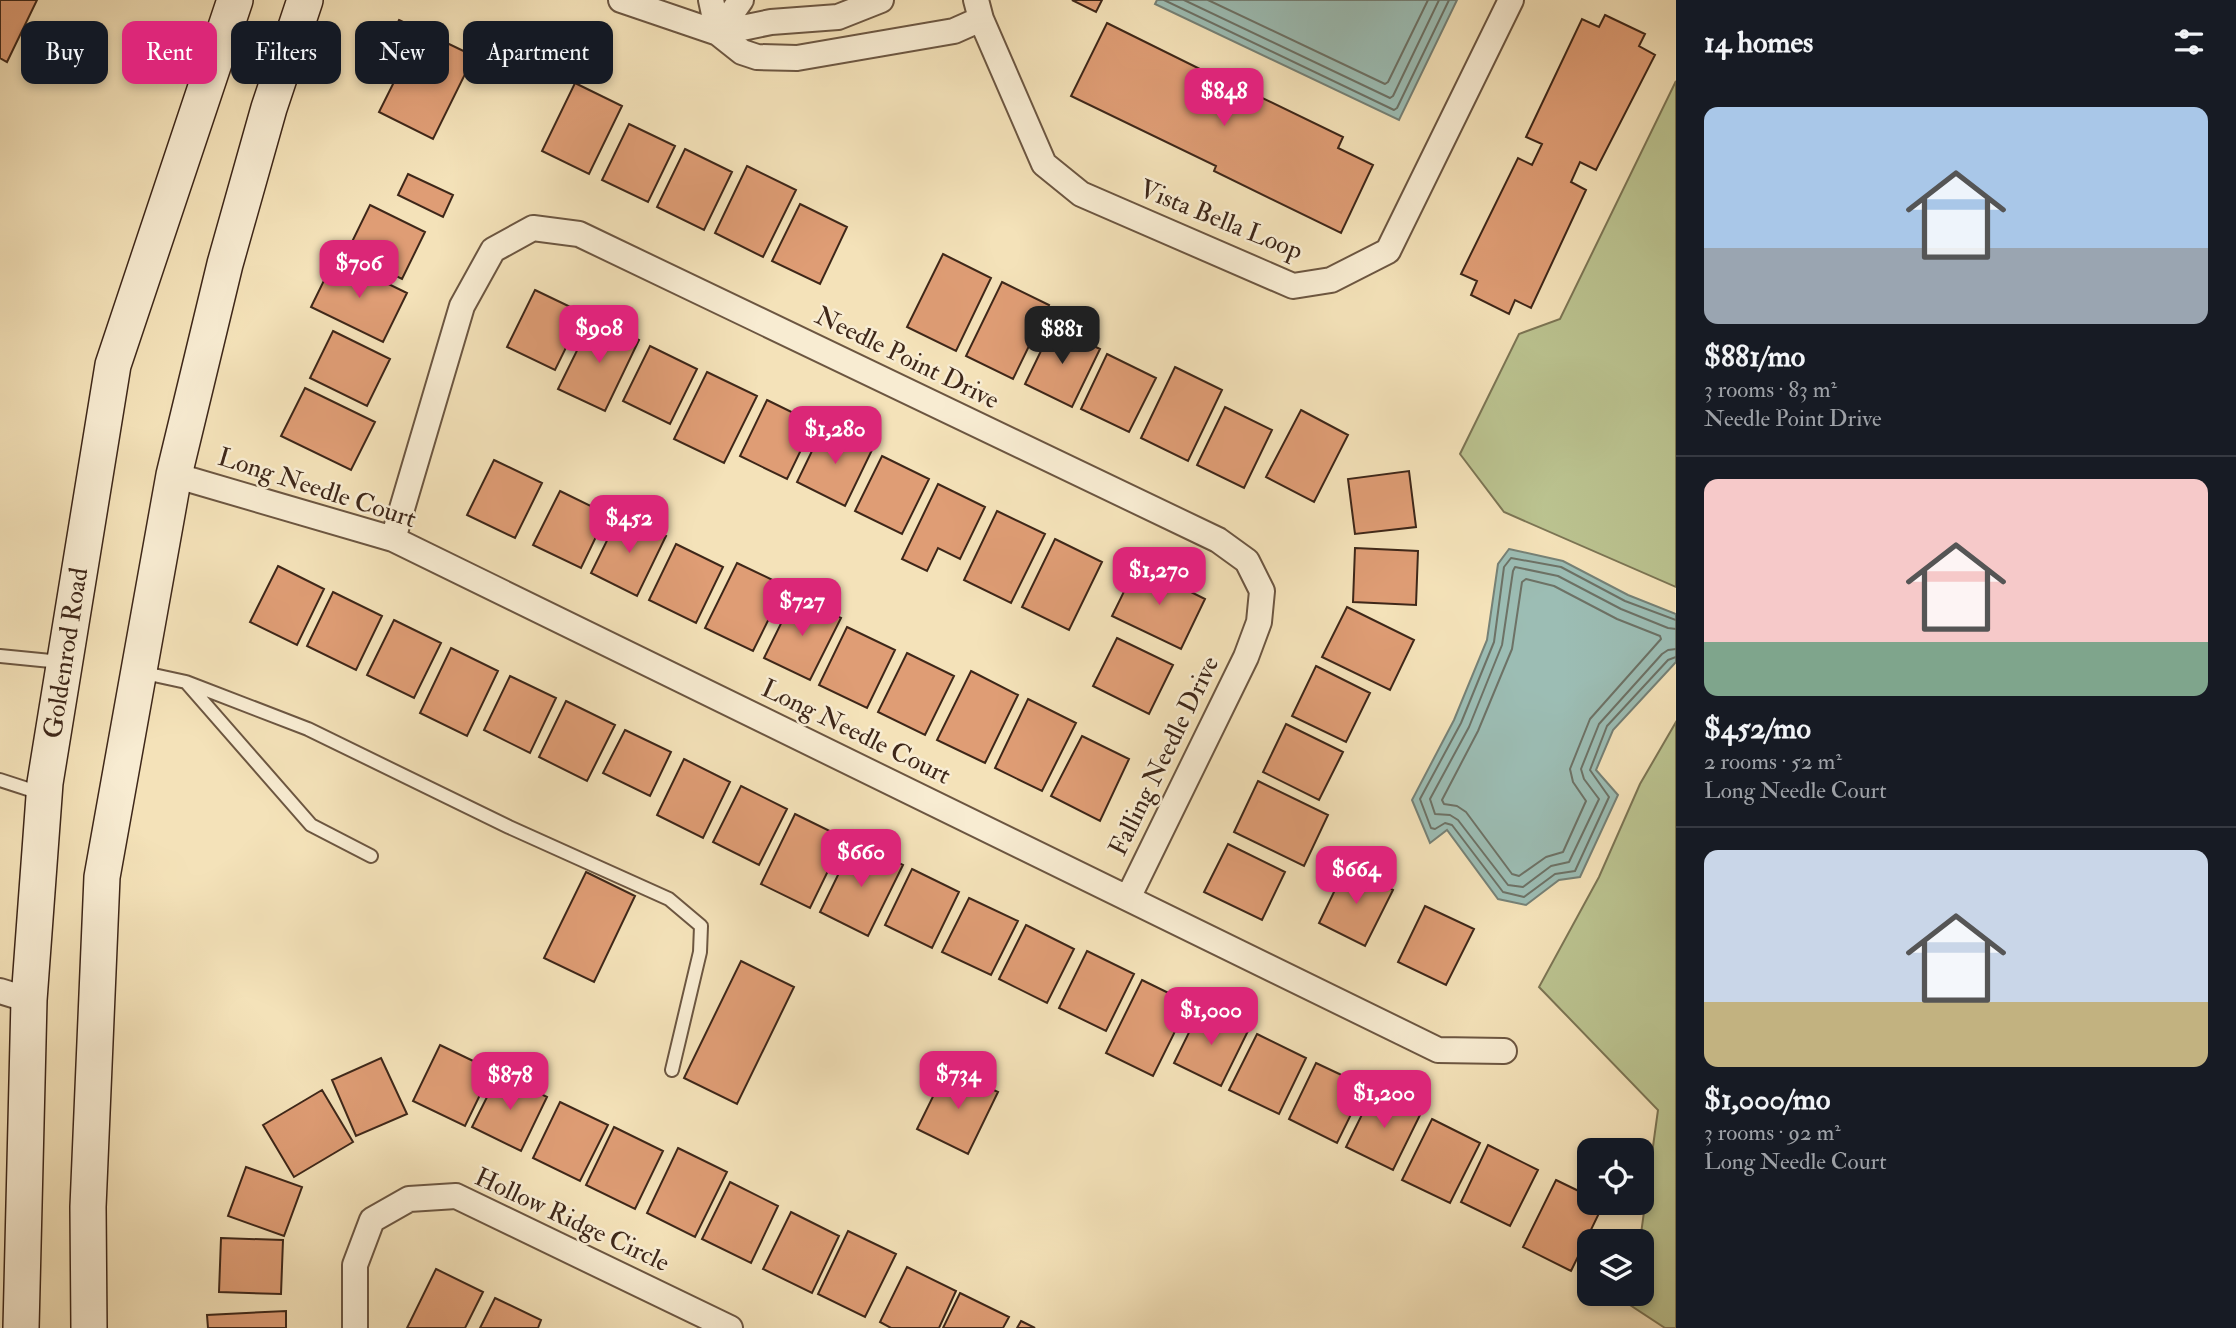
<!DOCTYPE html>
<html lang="en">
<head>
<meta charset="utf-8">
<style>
  :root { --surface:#171b24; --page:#242831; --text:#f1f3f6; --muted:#9ea1a6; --line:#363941; --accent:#db2777 }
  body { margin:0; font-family:"IM FELL Double Pica",serif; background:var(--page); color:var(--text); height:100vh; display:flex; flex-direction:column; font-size:26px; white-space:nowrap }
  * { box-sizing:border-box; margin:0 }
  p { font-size:23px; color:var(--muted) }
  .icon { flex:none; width:38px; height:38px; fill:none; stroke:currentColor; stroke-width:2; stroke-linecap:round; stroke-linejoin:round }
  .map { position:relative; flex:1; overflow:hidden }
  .side { display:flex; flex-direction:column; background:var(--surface); width:560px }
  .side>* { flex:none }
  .banner { position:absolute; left:21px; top:21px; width:665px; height:63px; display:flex; gap:14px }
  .buttons { position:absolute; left:1577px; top:1138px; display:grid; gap:14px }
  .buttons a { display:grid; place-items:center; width:77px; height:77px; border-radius:14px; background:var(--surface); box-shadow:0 4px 10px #0003; font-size:35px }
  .price { position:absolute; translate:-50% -60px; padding:0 16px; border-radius:14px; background:var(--accent); color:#fff; font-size:23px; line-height:46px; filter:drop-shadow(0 2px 4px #0008) }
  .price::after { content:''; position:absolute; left:50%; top:42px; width:21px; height:16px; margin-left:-10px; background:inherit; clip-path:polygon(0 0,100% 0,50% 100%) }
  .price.active { background:#222; color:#fff }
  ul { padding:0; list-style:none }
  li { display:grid; align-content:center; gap:14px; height:371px; padding:0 28px }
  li+li { border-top:2px solid var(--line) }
  li span { display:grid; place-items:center; height:217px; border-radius:14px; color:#555 }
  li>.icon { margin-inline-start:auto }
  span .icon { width:126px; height:126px; fill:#fffc; stroke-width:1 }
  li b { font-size:30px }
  h2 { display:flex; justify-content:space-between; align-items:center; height:84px; padding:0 28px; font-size:30px }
  .pill { padding:0 24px; border-radius:14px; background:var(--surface); box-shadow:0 4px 10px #0003; font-size:24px; line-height:63px }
  .pill.active { background:var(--accent); color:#fff }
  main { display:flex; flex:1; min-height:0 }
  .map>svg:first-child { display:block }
</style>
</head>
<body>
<main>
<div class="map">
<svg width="1676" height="1328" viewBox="0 0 1676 1328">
  <rect width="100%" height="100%" fill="#f4e2b9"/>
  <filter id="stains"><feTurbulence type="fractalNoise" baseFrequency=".00286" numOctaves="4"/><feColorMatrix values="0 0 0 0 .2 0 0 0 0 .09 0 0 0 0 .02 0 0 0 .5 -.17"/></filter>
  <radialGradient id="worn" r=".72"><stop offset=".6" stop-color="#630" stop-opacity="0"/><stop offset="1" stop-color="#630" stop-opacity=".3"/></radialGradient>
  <!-- green -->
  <path fill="#bbc390" stroke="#7c7554" stroke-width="2" d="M1676 81V587L1504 512 1460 454 1519 334 1560 319Z
    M1676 722V1328H1665L1630 1305 1632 1293H1642V1241H1640L1658 1110 1539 987 1599 877 1640 784Z"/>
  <!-- water -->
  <path fill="#9cbdb4" stroke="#768176" stroke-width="2" d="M1157 0H1457L1399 120 1155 4Z
    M1509 549 1563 561 1628 595 1676 614V662L1613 730 1596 770 1618 795 1580 877 1559 880 1526 905 1498 899 1447 830 1430 843 1412 800 1454 720 1487 640 1498 564Z"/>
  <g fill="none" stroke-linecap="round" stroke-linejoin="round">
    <!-- shore -->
    <path stroke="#6d7266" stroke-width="2" d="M1164 0 1394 110 1397 108 1449 0
      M1184 0 1390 98 1393 96 1439 0
      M1208 0 1385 84 1388 82 1428 0
      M1526 579 1554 586 1617 619 1660 636 1661 639 1590 719 1570 769 1573 782 1586 801 1563 852 1546 857 1519 876 1512 874 1466 812 1457 806 1444 804 1442 800 1478 731 1512 649 1522 582Z
      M1676 620 1625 601 1561 567 1511 558 1504 567 1494 642 1461 723 1420 799 1431 828 1435 829 1445 823 1452 825 1503 892 1524 897 1555 874 1575 871 1609 797 1590 770 1607 726 1668 660 1676 657
      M1676 629 1668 628 1621 609 1558 576 1515 567 1513 571 1502 645 1469 727 1430 799 1435 814 1450 815 1458 820 1508 885 1523 887 1551 866 1569 862 1599 799 1584 779 1581 769 1599 724 1662 654 1668 650 1676 649"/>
  </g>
  <!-- building -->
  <path fill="#df9d75" stroke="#3e2719" stroke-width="2" d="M0 0H37L7 62 0 58Z
    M1072 0H1102L1096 12Z
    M1605 15 1645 34 1639 46 1655 55 1596 170 1580 162 1571 182 1586 190 1531 308 1515 300 1509 314 1471 295 1477 281 1461 274 1518 158 1532 165 1542 144 1526 137 1582 19 1599 27Z
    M399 20 474 56 433 139 379 112 405 60 385 50Z
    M1107 23 1204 71 1199 81 1247 104 1252 93 1343 137 1338 148 1373 165 1341 233 1214 171 1216 166 1071 96Z
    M575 83 622 106 589 174 542 151Z
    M629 124 675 146 648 202 602 180Z
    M685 149 732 172 704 230 657 207Z
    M747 166 796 190 763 257 715 233Z
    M408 174 453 195 443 217 398 195Z
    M800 204 847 227 820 284 772 261Z
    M370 205 425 232 402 279 347 252Z
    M943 254 991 278 956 351 907 327Z
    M335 258 407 293 383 342 311 307Z
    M1002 282 1049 305 1013 379 966 356Z
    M535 290 583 313 555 370 507 347Z
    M593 318 639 340 605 411 558 389Z
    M1053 326 1100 349 1072 407 1025 384Z
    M333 331 390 359 367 406 310 378Z
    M650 346 697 369 670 424 623 401Z
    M1107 354 1156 378 1129 432 1081 409Z
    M1175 367 1222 390 1188 461 1141 438Z
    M707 372 757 396 724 463 674 439Z
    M305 388 375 422 351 470 281 436Z
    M767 400 814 423 787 479 740 456Z
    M1225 407 1272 430 1244 488 1197 465Z
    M1301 410 1348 435 1314 502 1266 477Z
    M824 426 872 450 845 506 797 482Z
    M882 456 929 479 902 534 855 511Z
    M494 460 542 483 515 538 467 515Z
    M1409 471 1416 527 1355 534 1348 479Z
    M938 484 985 507 960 559 938 548 927 571 902 559Z
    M560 491 607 514 581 568 533 545Z
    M997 511 1045 534 1011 603 964 580Z
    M620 514 666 536 637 596 591 573Z
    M1055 539 1102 562 1069 630 1022 607Z
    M676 544 723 567 696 623 649 600Z
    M1355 548 1418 551 1416 605 1353 602Z
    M737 563 785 586 753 651 705 628Z
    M1137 565 1205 599 1181 649 1112 616Z
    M278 566 324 589 297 645 250 622Z
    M333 592 382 616 356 670 307 646Z
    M795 595 841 618 810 680 764 658Z
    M1347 607 1414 640 1390 690 1322 657Z
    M394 620 441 643 414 698 367 675Z
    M847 627 895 650 867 708 819 685Z
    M1117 638 1173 665 1149 714 1093 686Z
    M451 648 498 671 467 736 420 713Z
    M907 653 954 676 925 735 878 712Z
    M1316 666 1370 693 1346 742 1292 716Z
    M971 671 1018 695 985 763 937 740Z
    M510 676 556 698 530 753 484 730Z
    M1028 699 1076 723 1042 791 995 768Z
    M566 701 615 725 587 781 539 757Z
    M1286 724 1343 752 1319 800 1263 772Z
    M625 730 671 752 650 796 603 773Z
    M1082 736 1129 759 1100 821 1051 796Z
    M684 759 730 782 703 838 657 815Z
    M1258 781 1328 815 1304 866 1234 832Z
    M741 786 787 809 759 865 713 842Z
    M795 814 844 838 810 908 761 884Z
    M854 842 903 865 868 936 820 912Z
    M1228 844 1285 872 1262 920 1204 892Z
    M1346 867 1393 890 1365 946 1319 923Z
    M912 869 959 892 932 948 885 925Z
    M586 872 635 896 594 982 544 958Z
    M969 898 1018 921 991 975 942 952Z
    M1425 906 1474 929 1446 985 1398 962Z
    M1026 925 1074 949 1047 1003 999 979Z
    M1087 951 1134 974 1106 1031 1059 1008Z
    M741 961 794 987 737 1104 684 1078Z
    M1142 980 1189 1003 1153 1076 1106 1053Z
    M1201 1008 1248 1031 1221 1086 1174 1063Z
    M1257 1034 1306 1058 1279 1114 1229 1090Z
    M440 1045 492 1070 465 1126 413 1101Z
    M381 1058 407 1114 356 1136 332 1080Z
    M1316 1063 1365 1086 1337 1143 1289 1119Z
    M947 1068 998 1092 968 1154 917 1129Z
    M499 1073 547 1097 521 1151 472 1127Z
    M322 1090 353 1142 294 1177 263 1125Z
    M1374 1090 1421 1113 1393 1170 1346 1147Z
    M560 1102 608 1125 580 1181 533 1158Z
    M1432 1119 1480 1143 1450 1203 1402 1180Z
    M614 1127 663 1151 635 1209 586 1185Z
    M1488 1145 1538 1170 1510 1226 1461 1202Z
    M678 1148 727 1172 695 1237 647 1213Z
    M246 1167 302 1187 284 1236 228 1216Z
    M1556 1180 1589 1196V1202L1604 1203 1571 1271 1523 1247Z
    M730 1182 778 1206 751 1263 702 1239Z
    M791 1212 839 1236 812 1293 763 1269Z
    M848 1231 896 1254 865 1317 818 1294Z
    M221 1238 283 1240 281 1294 219 1292Z
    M907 1267 956 1291 939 1328H891L880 1322Z
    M436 1269 483 1292 465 1328H407Z
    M960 1293 1009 1317 1003 1328H943Z
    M495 1298 541 1320 538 1328H480Z
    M286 1311V1328H208L207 1315Z
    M1021 1321 1035 1328H1017Z"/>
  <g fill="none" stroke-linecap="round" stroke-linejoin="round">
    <defs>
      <path id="lane" d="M0 656 61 662
        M140 672 186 682 311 825 371 856
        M186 682 308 729 509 827 669 899 701 926 700 952 672 1070
        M0 780 43 794"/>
      <path id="street" d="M621 0 718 33 742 52 757 57 797 58 954 31 981 19
        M711 0 718 33
        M976 0 981 19 1044 164 1081 194 1293 286 1331 280 1388 251 1511 0
        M718 33 771 22 838 17 881 0
        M718 33 741 0
        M174 475 393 539 1438 1050 1504 1051
        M393 539 462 306 493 250 533 228 579 234 1218 540 1247 561 1262 591 1259 622 1246 657 1128 898
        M0 991 29 1000
        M355 1328V1265L372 1220 409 1199 456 1196 730 1328"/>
      <path id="secondary" d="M21 1328 29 1000 45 783 113 365 235 0
        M89 1328 88 1207 102 877 174 475 225 264 269 108 305 0"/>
    </defs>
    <!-- lane casing -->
    <use href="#lane" stroke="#6c5641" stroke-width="16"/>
    <!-- street casing -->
    <use href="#street" stroke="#6c5641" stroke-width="28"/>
    <!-- secondary casing -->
    <use href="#secondary" stroke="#3e2719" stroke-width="38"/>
    <!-- lane -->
    <use href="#lane" stroke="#f8ecd2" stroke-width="12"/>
    <!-- street -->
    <use href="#street" stroke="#f8ecd2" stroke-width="24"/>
    <!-- secondary -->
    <use href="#secondary" stroke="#f8ecd2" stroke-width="35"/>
  </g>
  <g text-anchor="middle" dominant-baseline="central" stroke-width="5" stroke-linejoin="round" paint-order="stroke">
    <!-- street labels -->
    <g font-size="26" fill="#3e2719" stroke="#f8ecd2">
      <text transform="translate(1221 220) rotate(22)">Vista Bella Loop</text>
      <text transform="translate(907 358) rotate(26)">Needle Point Drive</text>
      <text transform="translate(317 488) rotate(18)">Long Needle Court</text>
      <text transform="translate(66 653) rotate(-81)">Goldenrod Road</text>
      <text transform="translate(856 732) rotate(26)">Long Needle Court</text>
      <text transform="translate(1164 756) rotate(-64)">Falling Needle Drive</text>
      <text transform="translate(572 1220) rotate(25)">Hollow Ridge Circle</text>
    </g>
  </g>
  <rect width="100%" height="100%" filter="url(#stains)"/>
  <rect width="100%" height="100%" fill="url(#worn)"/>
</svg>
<div class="buttons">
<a><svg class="icon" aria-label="locate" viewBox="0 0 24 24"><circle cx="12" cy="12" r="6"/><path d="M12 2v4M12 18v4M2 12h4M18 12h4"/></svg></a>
<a><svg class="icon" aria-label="layers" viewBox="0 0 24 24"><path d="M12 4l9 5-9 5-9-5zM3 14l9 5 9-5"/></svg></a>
</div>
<b class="price" style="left:1224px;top:128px">$848</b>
<b class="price" style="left:359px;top:300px">$706</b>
<b class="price" style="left:599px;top:365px">$908</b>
<b class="price active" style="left:1062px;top:366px">$881</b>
<b class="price" style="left:835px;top:466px">$1,280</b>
<b class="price" style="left:629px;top:555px">$452</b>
<b class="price" style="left:1159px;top:607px">$1,270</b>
<b class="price" style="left:802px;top:638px">$727</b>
<b class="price" style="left:861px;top:889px">$660</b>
<b class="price" style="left:1356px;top:906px">$664</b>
<b class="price" style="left:1211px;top:1047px">$1,000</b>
<b class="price" style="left:958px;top:1111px">$734</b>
<b class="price" style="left:510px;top:1112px">$878</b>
<b class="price" style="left:1384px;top:1130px">$1,200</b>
<div class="banner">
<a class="pill">Buy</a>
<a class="pill active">Rent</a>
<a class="pill">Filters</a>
<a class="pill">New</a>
<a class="pill">Apartment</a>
</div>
</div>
<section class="side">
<h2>14 homes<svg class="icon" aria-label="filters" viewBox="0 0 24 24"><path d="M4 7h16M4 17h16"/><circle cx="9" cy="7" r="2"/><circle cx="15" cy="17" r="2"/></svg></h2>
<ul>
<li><span style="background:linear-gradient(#a9c7e8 65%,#9aa5b1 0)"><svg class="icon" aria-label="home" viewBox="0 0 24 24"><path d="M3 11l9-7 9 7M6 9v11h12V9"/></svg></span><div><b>$881/mo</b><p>3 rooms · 83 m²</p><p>Needle Point Drive</p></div></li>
<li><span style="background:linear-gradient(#f6c9c9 75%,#7fa58c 0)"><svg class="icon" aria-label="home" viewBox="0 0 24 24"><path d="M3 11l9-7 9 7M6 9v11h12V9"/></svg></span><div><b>$452/mo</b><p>2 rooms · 52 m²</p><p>Long Needle Court</p></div></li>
<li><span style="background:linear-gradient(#c9d6e8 70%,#c2b280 0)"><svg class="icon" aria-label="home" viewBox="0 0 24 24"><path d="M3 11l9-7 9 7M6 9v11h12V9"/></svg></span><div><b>$1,000/mo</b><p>3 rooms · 92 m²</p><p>Long Needle Court</p></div></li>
</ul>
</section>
</main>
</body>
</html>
